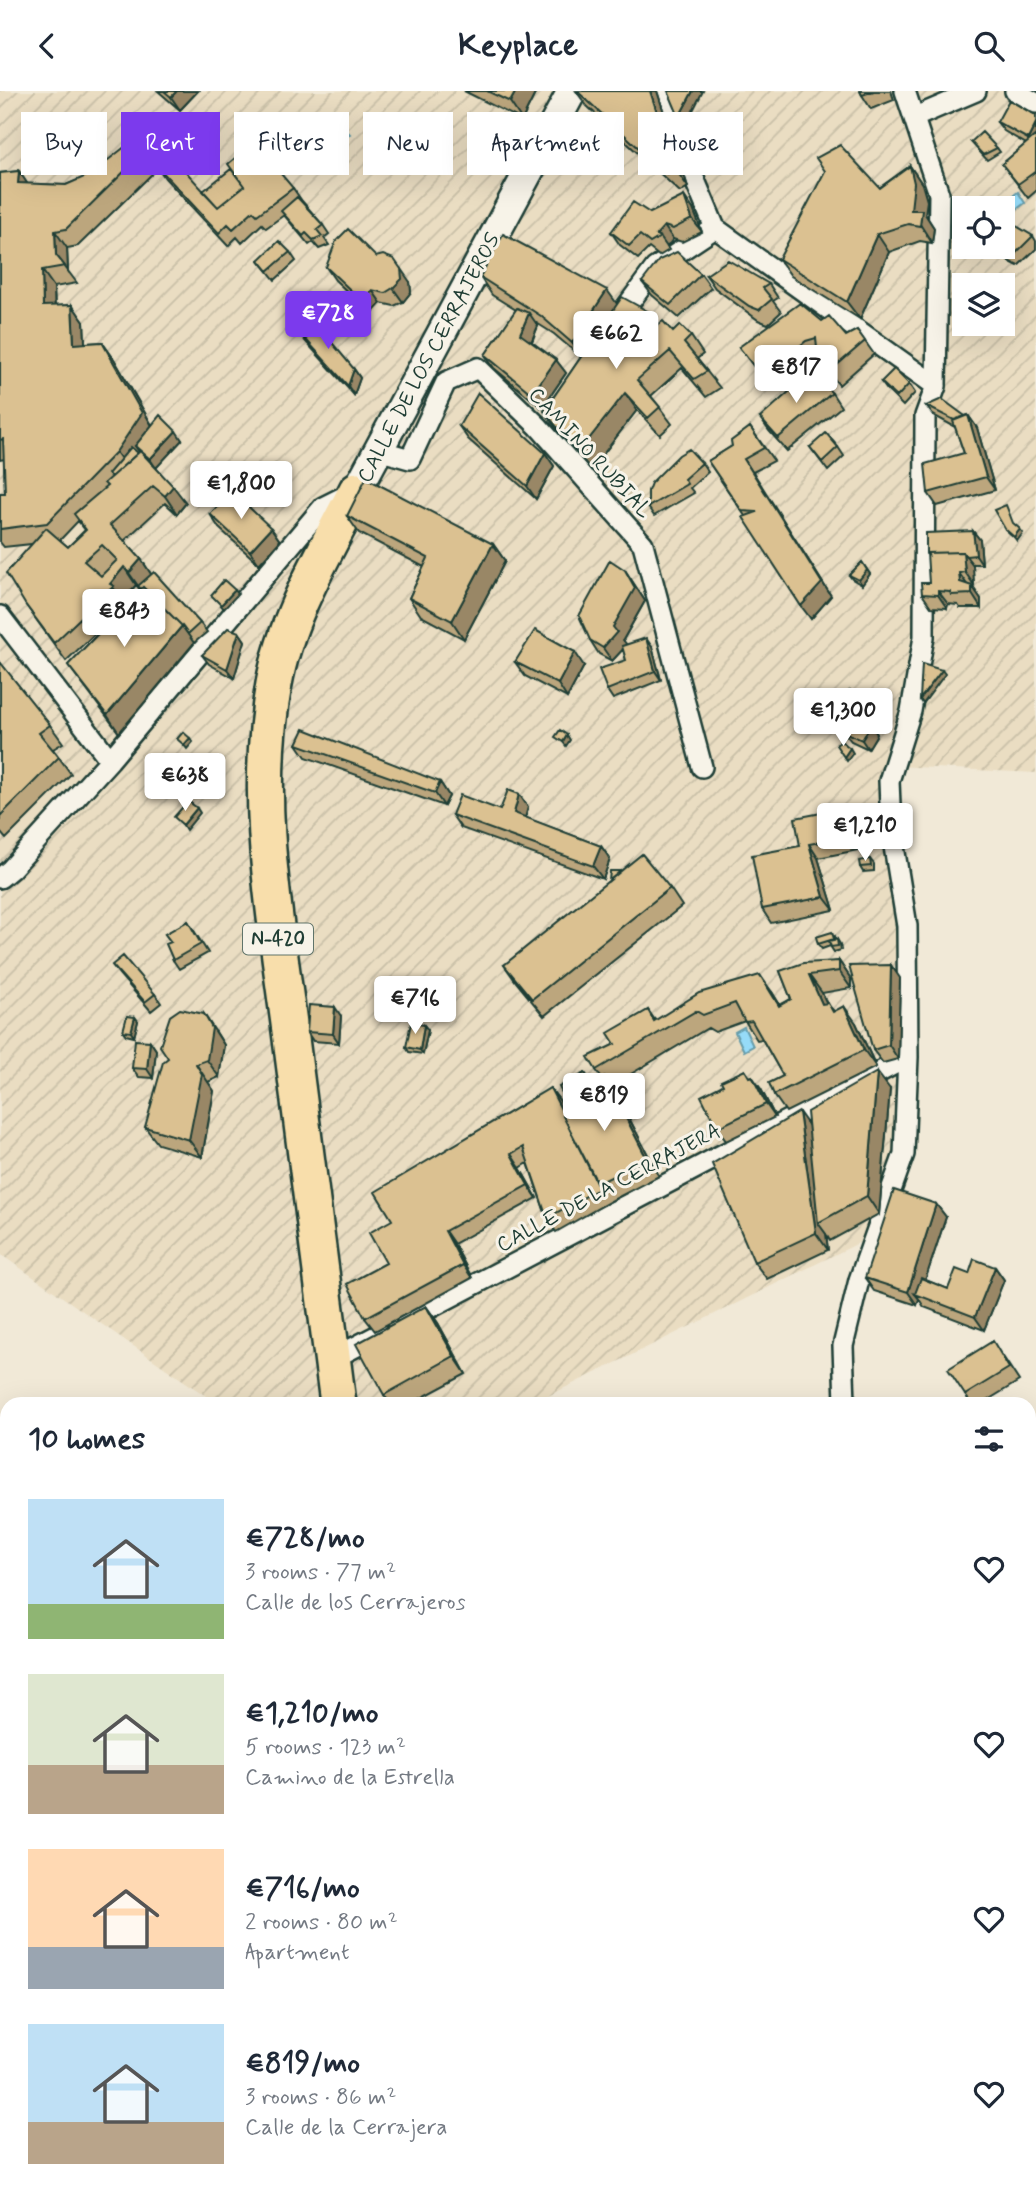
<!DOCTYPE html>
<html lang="en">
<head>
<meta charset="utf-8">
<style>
  :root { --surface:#fff; --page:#f6f6f7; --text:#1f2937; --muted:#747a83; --accent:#7c3aed }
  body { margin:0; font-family:Mynerve,sans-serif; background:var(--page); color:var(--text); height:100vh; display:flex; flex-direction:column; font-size:26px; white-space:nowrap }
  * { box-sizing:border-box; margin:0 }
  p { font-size:23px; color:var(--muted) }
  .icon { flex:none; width:38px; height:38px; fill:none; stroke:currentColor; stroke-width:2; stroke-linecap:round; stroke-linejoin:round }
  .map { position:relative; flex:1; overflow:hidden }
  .panel { position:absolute; left:0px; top:1306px; width:1036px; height:800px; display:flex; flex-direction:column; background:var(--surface); border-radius:21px 21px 0 0; box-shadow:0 7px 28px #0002 }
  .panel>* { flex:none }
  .guide { position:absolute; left:21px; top:21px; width:994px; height:63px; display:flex; gap:14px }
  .controls { position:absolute; left:952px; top:105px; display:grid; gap:14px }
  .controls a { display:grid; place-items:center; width:63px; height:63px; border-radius:0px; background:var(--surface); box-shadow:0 7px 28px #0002; font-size:35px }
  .price { position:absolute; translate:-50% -60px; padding:0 16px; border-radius:7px; background:#fff; color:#222; font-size:23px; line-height:46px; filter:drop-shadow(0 2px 4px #0008) }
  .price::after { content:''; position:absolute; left:50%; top:42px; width:21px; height:16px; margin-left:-10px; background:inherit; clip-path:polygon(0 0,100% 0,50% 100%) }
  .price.selected { background:var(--accent); color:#fff }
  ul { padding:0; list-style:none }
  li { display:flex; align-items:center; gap:21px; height:175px; padding:0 28px }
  li span { display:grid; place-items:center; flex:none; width:196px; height:140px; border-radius:0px; color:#555 }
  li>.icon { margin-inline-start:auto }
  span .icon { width:84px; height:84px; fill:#fffc; stroke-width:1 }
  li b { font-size:30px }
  h2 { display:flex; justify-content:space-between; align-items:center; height:84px; padding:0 28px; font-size:30px }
  .tag { padding:0 24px; border-radius:0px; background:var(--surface); box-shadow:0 7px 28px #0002; font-size:24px; line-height:63px }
  .tag.selected { background:var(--accent); color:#fff }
  header { display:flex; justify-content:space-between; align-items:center; height:91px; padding:0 28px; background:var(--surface); font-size:32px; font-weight:800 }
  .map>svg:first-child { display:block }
</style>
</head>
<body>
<header><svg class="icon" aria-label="back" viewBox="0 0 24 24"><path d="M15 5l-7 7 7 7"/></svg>Keyplace<svg class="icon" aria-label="search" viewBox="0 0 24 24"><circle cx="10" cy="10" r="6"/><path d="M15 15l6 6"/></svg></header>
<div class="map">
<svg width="1036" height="2105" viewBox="0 0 1036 2105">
  <defs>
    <pattern id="industrial-furrows" width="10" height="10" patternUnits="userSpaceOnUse" patternTransform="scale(1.75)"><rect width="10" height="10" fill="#eaddc2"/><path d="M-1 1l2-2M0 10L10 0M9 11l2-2" fill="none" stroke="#c8bfa7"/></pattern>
  </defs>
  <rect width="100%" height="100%" fill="#f1e9d7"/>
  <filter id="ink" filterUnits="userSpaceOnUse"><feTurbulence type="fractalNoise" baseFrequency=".0143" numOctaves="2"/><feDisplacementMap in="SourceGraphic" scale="14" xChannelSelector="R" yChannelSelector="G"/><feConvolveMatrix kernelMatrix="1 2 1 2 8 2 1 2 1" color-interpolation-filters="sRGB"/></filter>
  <g filter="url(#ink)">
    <!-- industrial -->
    <path fill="url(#industrial-furrows)" fill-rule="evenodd" d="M0 0H1036V682L895 675V1134L534 1312H216L0 1163ZM964 117H1003V156H964ZM964 194H1003V233H964Z
      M1036 1722V2105H0V1844L7 1840V2098H1029V1729Z"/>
    <!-- water -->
    <path fill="#96dbf8" stroke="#669caa" stroke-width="2" d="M342 35 350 43 337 55 328 54 327 50Z
      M1018 101 1025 112 1010 123 1003 112Z
      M744 936 753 955 744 960 735 941Z"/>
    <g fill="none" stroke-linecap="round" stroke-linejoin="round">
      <defs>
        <path id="street" d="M663 0 686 68 715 137 936 295 925 325 924 546 911 620 889 690 891 737 907 835 908 966 904 1063 859 1189 843 1255 845 1312
          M905 0 939 103 936 295
          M1015 0 1036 12
          M915 26 976 0
          M616 230 655 177 715 137
          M378 359 410 368 446 291 478 277 538 335 643 453 702 676
          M0 525 110 669
          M0 787 11 778 110 669 323 416 353 401
          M407 1229 908 966
          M332 1268 380 1243
          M1029 1960 1036 1961
          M1029 1995 1036 2016"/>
        <path id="secondary" d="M357 399 572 0"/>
        <path id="highway" d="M338 1312C322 1188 306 1064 290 940 275 825 253 708 274 593 286 525 326 460 357 399
          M439 2098 440 2105"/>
      </defs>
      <!-- street casing -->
      <use href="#street" stroke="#1f3d34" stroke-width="24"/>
      <!-- secondary casing -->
      <use href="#secondary" stroke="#1f3d34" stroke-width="33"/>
      <!-- highway casing -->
      <use href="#highway" stroke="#1f3d34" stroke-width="40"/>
      <!-- street -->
      <use href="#street" stroke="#f7f3e8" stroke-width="19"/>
      <!-- secondary -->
      <use href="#secondary" stroke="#f7f3e8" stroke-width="28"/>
      <!-- highway -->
      <use href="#highway" stroke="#f8deab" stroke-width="35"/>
    </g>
    <!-- wall -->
    <path fill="#bca67d" stroke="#1f3d34" stroke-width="2" fill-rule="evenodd" d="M158 0H198L180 19Z
      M464 0H536V1L522 29Z
      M576 0H657L688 96 680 101 587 15Z
      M860 0H891L894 9 871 18 862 4Z
      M1036 25V100L1028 107 1002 73 1026 53 1004 40 997 31Z
      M971 51 997 57 1000 61 987 69Z
      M142 63 154 81 78 155 67 157 68 180 77 192 54 196 55 215 72 214 84 231 85 252 102 251 114 268 152 334 182 349 156 377 186 412 177 423 165 412 124 450 141 468 151 483 200 532 207 541 194 552 119 642 68 574 140 499 136 494 123 509 126 513 66 570 25 513 32 453 4 456 0 451V402H5L4 368 0 369V82L19 80 27 93 66 94ZM78 430 85 439 68 456 60 449Z
      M156 74 203 100 293 97 302 110 323 134 329 143 324 147 329 154 319 158 313 151 309 154 284 124 266 137 262 133 242 152 237 146 228 155 165 87Z
      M910 75 922 93 927 110 925 123 934 137 932 152 920 150 889 161 860 228 791 185 779 168Z
      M693 118 702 141 682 151 673 148 667 156 669 159 659 165 649 157 638 168 620 154 611 141 650 122Z
      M1033 145 1036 150V158L1018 175 991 161 987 156H1003Z
      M290 161 296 170 275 189 259 169Z
      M376 166 410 191 411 201 403 211 394 215 381 212 371 223 335 189 326 176Z
      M701 183 711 197 679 227 652 204 642 191Z
      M706 184 769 193 778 207 773 210 781 221 768 233 758 229 715 197Z
      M480 186 617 213 649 221 657 234 673 241 691 245 703 263 697 268 720 297 706 306 682 277 651 305 672 333 660 344 637 319 591 379 556 337 544 320 581 266 554 243 535 231 538 235 532 251 556 269 566 282 542 317 494 277 485 264 516 219 492 204Z
      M822 230 846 245 857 239 874 263 839 294 815 263 772 299 739 256Z
      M299 241 354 278 360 287 354 304 305 250Z
      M881 291 909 293 915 302 903 315 887 299Z
      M832 302 841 316 787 360 769 340 760 327Z
      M926 315 965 325 968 324 977 337 995 399 937 415 928 402 964 362 955 336 933 324Z
      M459 335 545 362 554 375 536 408 468 348Z
      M750 336 774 370 753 381 831 505 811 528 745 425 708 370 732 355Z
      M810 356H838L844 365 828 380Z
      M702 372 708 381 690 397 694 402 654 425 648 416Z
      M210 423 271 437 280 450 259 473 219 437Z
      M347 425 493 453 505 470 464 548 421 525 409 507 424 476 359 442Z
      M973 440 980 449 982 473H972L974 494 972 495 981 508V517H960L958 514 948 513 947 517 931 516 922 503Z
      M862 471 870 483 862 494 852 488 849 484Z
      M625 479 645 510 623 549 626 554 652 556 661 589 613 608 607 599 626 569 623 558 612 570 599 563 590 549Z
      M239 541 245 550 234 587 209 573 202 564Z
      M0 571 50 634 63 652 53 658 71 683 6 748 0 741Z
      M515 571 584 575 567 607 525 585Z
      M870 618 876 627 870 633 877 643 868 658 851 650 844 641Z
      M297 653 440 691 449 705 444 715 306 666Z
      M199 669 202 674 201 676 205 678 208 682 206 685H188L185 681Z
      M528 716 526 727 601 755 610 768 603 788 461 737 452 724Z
      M858 730 863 758 818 767 834 819 771 832 762 818 800 755Z
      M870 768 874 773V780L863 781 860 776Z
      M670 797 682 815 544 925 516 891 504 874Z
      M188 830 208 862 179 878 173 869 171 851 165 843Z
      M835 845 836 849 837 848 840 853 841 859 834 861 830 855 822 858 818 853Z
      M839 870 851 888V897L822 902 826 912 834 920 856 932 876 976 786 1021 774 1004 783 985 762 948 757 949 745 930 715 941 708 937 611 995 617 1004 659 1085 609 1111 556 1141 547 1127 528 1072 520 1077 537 1107 454 1153 472 1187 375 1240 365 1227 386 1172 392 1129 550 997 560 1010 566 1023 573 1020 567 1012 585 982 592 993 602 988 596 979 615 953 648 919 655 929 772 901 780 914 791 908 780 880Z
      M112 874 155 903 161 912 151 920 119 883Z
      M900 887 898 968 883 972 873 959Z
      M341 925 339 952 313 950 307 941Z
      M135 926 138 930 134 946 126 944 123 940Z
      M424 934 428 939 423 963 409 961 406 956Z
      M216 941 224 954 219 986 208 991 214 1000 202 1066 158 1053 145 1036Z
      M150 950 156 959 153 987 139 986 132 977Z
      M745 979 750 986 761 998 775 1026 726 1050 717 1037 723 994Z
      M890 998 879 1123 830 1150 826 1143 828 1159 767 1188 754 1171 808 1035Z
      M936 1113 946 1126 925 1189 948 1198 969 1183 995 1176 1004 1189 984 1239 924 1216 919 1208 917 1214 874 1200 865 1187Z
      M426 1215 438 1232 466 1283 412 1312H390L384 1304Z
      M1002 1264 1019 1290 983 1312H971L965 1304Z
      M0 1937 2 1940 7 1963V2001L0 2002Z"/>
    <!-- shaded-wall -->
    <path fill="#998766" stroke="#1f3d34" stroke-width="2" d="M177 0H198L180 19 171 6Z
      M516 0 536 1 522 29 510 11Z
      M650 0H657L688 96 676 79Z
      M693 0H703L685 35 679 26Z
      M1036 32V53L1034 57 1028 48Z
      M910 75 922 93 927 110 925 123 934 137 932 152 911 119Z
      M19 80 31 98 18 92Z
      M684 105 693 118 702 141 692 128Z
      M664 135 673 148 667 156 660 146 656 144Z
      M55 140 67 157 68 180 56 164Z
      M877 143 889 161 860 228 847 211Z
      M401 178 410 191 411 201 403 211 393 197Z
      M42 179 54 196 55 233 43 215Z
      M372 199 381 212 371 223 362 210Z
      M607 199 620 217 584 269 572 252Z
      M72 214 84 231 86 271 74 253Z
      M529 222 538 235 529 256 520 243Z
      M102 251 114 268 155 340 135 355 140 362 128 378 116 361Z
      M556 269 566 282 542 317 532 303Z
      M354 278 360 287 354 304 348 295Z
      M625 302 637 319 591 379 578 362Z
      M968 324 977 337 995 399 986 386Z
      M176 340 182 349 156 377 150 368Z
      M545 362 554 375 536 408 527 395Z
      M744 368 831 505 811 528 801 515Z
      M173 395 186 412 177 423 165 405Z
      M271 437 280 450 259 473 250 460Z
      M1020 438 1023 442 1017 450 1014 446Z
      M973 440 980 449 982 473 976 464Z
      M493 453 505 470 464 548 452 530Z
      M963 461 973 474 974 494 965 481Z
      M141 468 153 486 141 499 129 482Z
      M124 476 136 494 123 509 110 493Z
      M625 479 645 510 623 549 627 554 612 570 603 557 613 536Z
      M867 479 870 483 862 494 859 489Z
      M959 482 968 495 970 504 960 491Z
      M972 495 981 508V517L972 503Z
      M235 499 238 503 224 518 221 514Z
      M938 500 948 513 947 517 938 504Z
      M182 535 194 552 119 642 107 624Z
      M239 541 245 550 234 587 227 578Z
      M646 547 652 556 661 589 655 580Z
      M575 561 584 575 567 607 558 593Z
      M942 579 945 583 923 613 920 608Z
      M870 618 876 627 863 642 871 634 877 643 868 658 862 649 857 633Z
      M567 644 570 649 566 655 563 651Z
      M190 647 193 651 187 658 184 654Z
      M850 657 853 662 847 670 844 666Z
      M440 691 449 705 444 715 435 702Z
      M519 703 528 716 523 735 514 722Z
      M197 717 200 722 186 739 183 734Z
      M848 717 858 730 863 758 854 745Z
      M809 753 818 767 834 819 824 806Z
      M601 755 610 768 603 788 593 775Z
      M839 870 851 888V897L839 880Z
      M891 874 900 887 898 968 889 954Z
      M760 884 772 901 791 932 779 915Z
      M809 884 822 902 835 931 822 913Z
      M844 915 856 932 876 976 864 959Z
      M335 916 341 925 339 952 333 943Z
      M204 923 224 954 219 986 207 969Z
      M135 926 138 930 134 946 131 941Z
      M424 934 428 939 423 963 420 959Z
      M150 950 156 959 153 987 147 978Z
      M196 973 214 1000 202 1066 189 1049Z
      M877 981 890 998 879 1123 867 1105Z
      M752 985 761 998 775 1026 766 1013Z
      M605 986 617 1004 659 1085 647 1068Z
      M550 997 560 1010 600 1092 597 1093Z
      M799 1021 811 1038 818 1132 826 1143 828 1159 816 1142Z
      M511 1063 520 1077 537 1107 528 1094Z
      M936 1113 946 1126 920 1205 915 1203 919 1208 917 1214 908 1201Z
      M445 1140 454 1153 472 1187 463 1174Z
      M995 1176 1004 1189 984 1239 975 1226Z
      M426 1215 438 1232 466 1283 454 1265Z
      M0 1937 2 1940 7 1963V1988L3 1982 0 1969Z"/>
    <!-- building -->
    <path fill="#dbc191" stroke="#1f3d34" stroke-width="2" fill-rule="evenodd" d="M164 0H177L171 6Z
      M487 0H516L510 11Z
      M577 0H650L676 79 667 83Z
      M668 0H693L679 26Z
      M860 0H874L862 4Z
      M1009 9 1036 25V32L1028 48 997 31Z
      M982 41 997 57 983 64 971 51Z
      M1036 44V80L1018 93 1002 73Z
      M131 51 142 63 66 138 55 140 56 164 65 175 42 179 43 215 72 214 74 253 102 251 142 322 116 361 47 432 0 438V402H5L3 348 0 349V82L19 80 18 92 66 94 89 84Z
      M254 51 293 97 257 124 253 120 233 138 228 133 219 142 156 74 170 63 218 116 244 95 228 73Z
      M840 54 880 97 910 75 914 92 911 119H922L920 135 908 133 877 143 847 211 779 168 825 80 816 67Z
      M231 78 244 95 218 116 203 100Z
      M684 105 692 128 673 138 664 135 656 144 660 146 650 152 640 144 629 155 611 141 633 111 650 122Z
      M297 106 323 134 317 139 322 145 313 149 306 142 303 145 281 120Z
      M1003 127 1033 145 1012 166 991 156H1003Z
      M348 138 376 166 383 164 394 168 401 178 402 188 393 197 385 202 372 199 362 210 326 176 336 150Z
      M503 143 607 199 572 252 541 225 480 186Z
      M279 150 290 161 268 180 259 169Z
      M677 161 701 183 670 214 642 191 659 169Z
      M728 169 769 193 763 197 772 208 759 219 749 215 706 184Z
      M622 206 649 221 656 235 663 230 673 241 680 234 691 245 684 252 707 280 694 288 670 260 637 289 660 316 648 327 625 302 578 362 544 320Z
      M800 212 822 230 829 225 846 245 857 239 865 250 829 281 813 260 817 257 816 247 806 250 762 286 739 256Z
      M517 217 529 222 520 243 556 269 532 303 485 264Z
      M313 229 354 278 348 295 299 241Z
      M894 278 909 293 897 306 881 291Z
      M811 281 832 302 778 347 760 327Z
      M478 302 545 362 527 395 459 335Z
      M942 308 965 325 954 329 926 315Z
      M160 324 176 340 150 368 135 355Z
      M968 324 986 386 928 402 925 373 964 362 953 330Z
      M750 336 764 357 744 368 822 492 801 515 743 426 757 421 742 420 708 370 732 355 731 350Z
      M826 342 838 356 822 371 810 356Z
      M131 356 138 362 111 386 108 383Z
      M689 358 702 372 684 388 687 393 648 416V400L651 392 679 364Z
      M140 360 173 395 165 405 153 395 110 434 141 468 129 482 124 476 110 493 114 495 54 552 25 513 6 482 46 437 68 456 86 439 74 423 107 395 104 392ZM102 454 117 469 101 485 84 470Z
      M366 387 493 453 452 530 409 507 428 467 347 425Z
      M233 401 271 437 250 460 210 423Z
      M1006 414 1013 432 1020 438 1014 446 1005 438 994 419Z
      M973 440 976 464 966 465 963 461 927 462 928 464 926 463V442Z
      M963 461 965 481 959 482 960 491 972 495V503L951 504 950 501 938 500V504L922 503 921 492H929L927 462Z
      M610 469 625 479 635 497 613 536 617 541 603 557 590 549 579 525Z
      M862 471 867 479 859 489 849 484Z
      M154 481 200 532 188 543 182 535 143 496 141 498 138 495Z
      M224 489 235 499 221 514 211 504Z
      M143 496 182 535 107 624 68 574Z
      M228 537 239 541 227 578 202 564Z
      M535 539 575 561 558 593 515 571Z
      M646 547 655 580 607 599 599 578 626 569 622 555Z
      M0 571 50 634 39 642 59 666 0 725Z
      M922 573 942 579 920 608Z
      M850 599 870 618 857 633 859 637 867 631 871 634 862 649 844 641 832 616Z
      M304 638 440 691 435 702 297 653Z
      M560 639 567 644 563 651 555 646Z
      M183 641 190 647 184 654 177 648Z
      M841 650 850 657 844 666 836 654Z
      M192 667 199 669 197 673 205 678 203 681H185Z
      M508 699 519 703 514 722 601 755 593 775 452 724 460 704 500 719Z
      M188 710 197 717 183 734 174 726Z
      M848 717 854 745 809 753 824 806 762 818 752 764 800 755 795 727Z
      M642 763 670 797 532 908 504 874Z
      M870 768 871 775 860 776 859 770Z
      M610 780H621L609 790Z
      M188 830 201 853 173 869 166 853 171 851 165 843Z
      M832 841 834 848 818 853 816 846Z
      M837 848 838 855 831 856 829 850Z
      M123 865 155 903 145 911 112 874Z
      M839 870V880L809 884 822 913 828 912 833 921 844 915 864 959 774 1004 769 992 783 985 752 930 745 931 735 912 703 924 696 920 596 979 588 966 615 953 608 942 648 919 654 930 699 902 760 884 779 915 791 908 780 880 803 872Z
      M891 874 889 954 873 959 849 875Z
      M309 914 335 916 333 943 307 941Z
      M180 918 204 923 212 937 207 969 196 973 202 983 189 1049 145 1036 163 971 168 967 160 955 170 925Z
      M127 925 135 926 131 941 123 940Z
      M411 932 424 934 420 959 406 956Z
      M135 949 150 950 147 978 132 977Z
      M745 979 749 986 752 985 766 1013 717 1037 701 1005 723 994 721 990Z
      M877 981 867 1105 818 1132 807 1021Z
      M585 982 591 992 585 995 586 996 581 999 582 1001 567 1012 559 996Z
      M605 986 647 1068 597 1093 563 1025 587 1012 581 999Z
      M550 997 564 1024 563 1025 600 1097 547 1127 523 1056 511 1063 528 1094 445 1140 463 1174 365 1227 347 1193 386 1172 369 1142 392 1129 375 1101Z
      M799 1021 816 1142 754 1171 712 1073Z
      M894 1099 936 1113 908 1201 865 1187Z
      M974 1168 995 1176 975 1226 915 1203 921 1187 948 1198 956 1178 969 1183Z
      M426 1215 454 1265 384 1304 356 1253Z
      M993 1250 1009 1277 965 1304 948 1278Z
      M0 1969 3 1982H0Z"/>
  </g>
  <g text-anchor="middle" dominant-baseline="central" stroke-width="6" stroke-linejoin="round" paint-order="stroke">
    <!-- shield labels -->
    <rect fill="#f7f3e8" stroke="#60746a" stroke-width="2" x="243" y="832.5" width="70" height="31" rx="5"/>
    <g font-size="19" font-weight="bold" fill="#1f3d34">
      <text x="278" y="848">N-420</text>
    </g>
    <!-- street labels -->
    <g font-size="21" fill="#1f3d34" stroke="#f7f3e8">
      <text transform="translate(429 267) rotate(-62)">CALLE DE LOS CERRAJEROS</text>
      <text transform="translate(590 362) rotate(47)">CAMINO RUBIAL</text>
      <text transform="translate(609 1097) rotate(-28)">CALLE DE LA CERRAJERA</text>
    </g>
  </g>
</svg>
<div class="controls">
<a><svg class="icon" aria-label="locate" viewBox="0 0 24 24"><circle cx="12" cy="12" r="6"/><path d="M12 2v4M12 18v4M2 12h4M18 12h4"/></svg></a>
<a><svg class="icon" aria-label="layers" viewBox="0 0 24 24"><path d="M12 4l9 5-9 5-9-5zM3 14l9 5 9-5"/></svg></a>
</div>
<b class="price selected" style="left:328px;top:260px">€728</b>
<b class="price" style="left:616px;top:280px">€662</b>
<b class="price" style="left:796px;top:314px">€817</b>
<b class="price" style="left:241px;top:430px">€1,800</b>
<b class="price" style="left:124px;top:558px">€843</b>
<b class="price" style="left:843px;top:657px">€1,300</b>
<b class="price" style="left:185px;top:722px">€638</b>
<b class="price" style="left:865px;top:772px">€1,210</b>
<b class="price" style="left:415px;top:945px">€716</b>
<b class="price" style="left:604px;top:1042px">€819</b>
<div class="guide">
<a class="tag">Buy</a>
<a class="tag selected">Rent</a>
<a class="tag">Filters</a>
<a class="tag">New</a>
<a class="tag">Apartment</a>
<a class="tag">House</a>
</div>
<section class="panel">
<h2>10 homes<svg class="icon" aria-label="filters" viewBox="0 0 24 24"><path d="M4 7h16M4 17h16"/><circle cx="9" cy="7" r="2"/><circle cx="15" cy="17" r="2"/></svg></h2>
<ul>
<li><span style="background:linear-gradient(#bfe0f5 75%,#8fb573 0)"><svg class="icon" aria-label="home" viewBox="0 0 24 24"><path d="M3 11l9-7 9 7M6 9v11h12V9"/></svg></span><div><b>€728/mo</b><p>3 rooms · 77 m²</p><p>Calle de los Cerrajeros</p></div><svg class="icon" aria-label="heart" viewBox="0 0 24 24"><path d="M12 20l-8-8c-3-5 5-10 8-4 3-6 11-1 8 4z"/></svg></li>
<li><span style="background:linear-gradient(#dfe7d0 65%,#b9a48a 0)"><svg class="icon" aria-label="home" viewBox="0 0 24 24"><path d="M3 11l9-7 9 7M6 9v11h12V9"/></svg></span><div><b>€1,210/mo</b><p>5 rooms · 123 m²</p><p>Camino de la Estrella</p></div><svg class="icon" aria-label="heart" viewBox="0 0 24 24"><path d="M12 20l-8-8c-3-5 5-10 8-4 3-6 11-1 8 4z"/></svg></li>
<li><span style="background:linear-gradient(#ffd9b3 70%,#9aa5b1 0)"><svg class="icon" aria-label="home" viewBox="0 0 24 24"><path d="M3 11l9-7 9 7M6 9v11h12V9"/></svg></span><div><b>€716/mo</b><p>2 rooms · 80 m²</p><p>Apartment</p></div><svg class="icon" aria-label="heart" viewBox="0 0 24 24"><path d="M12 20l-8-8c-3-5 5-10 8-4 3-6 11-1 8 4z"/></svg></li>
<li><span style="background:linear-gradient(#bfe0f5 70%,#b9a48a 0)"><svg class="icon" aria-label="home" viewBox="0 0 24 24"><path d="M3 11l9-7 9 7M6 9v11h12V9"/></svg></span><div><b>€819/mo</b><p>3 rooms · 86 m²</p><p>Calle de la Cerrajera</p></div><svg class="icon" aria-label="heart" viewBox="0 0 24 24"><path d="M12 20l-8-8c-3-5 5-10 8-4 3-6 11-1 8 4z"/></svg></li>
</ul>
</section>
</div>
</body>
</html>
